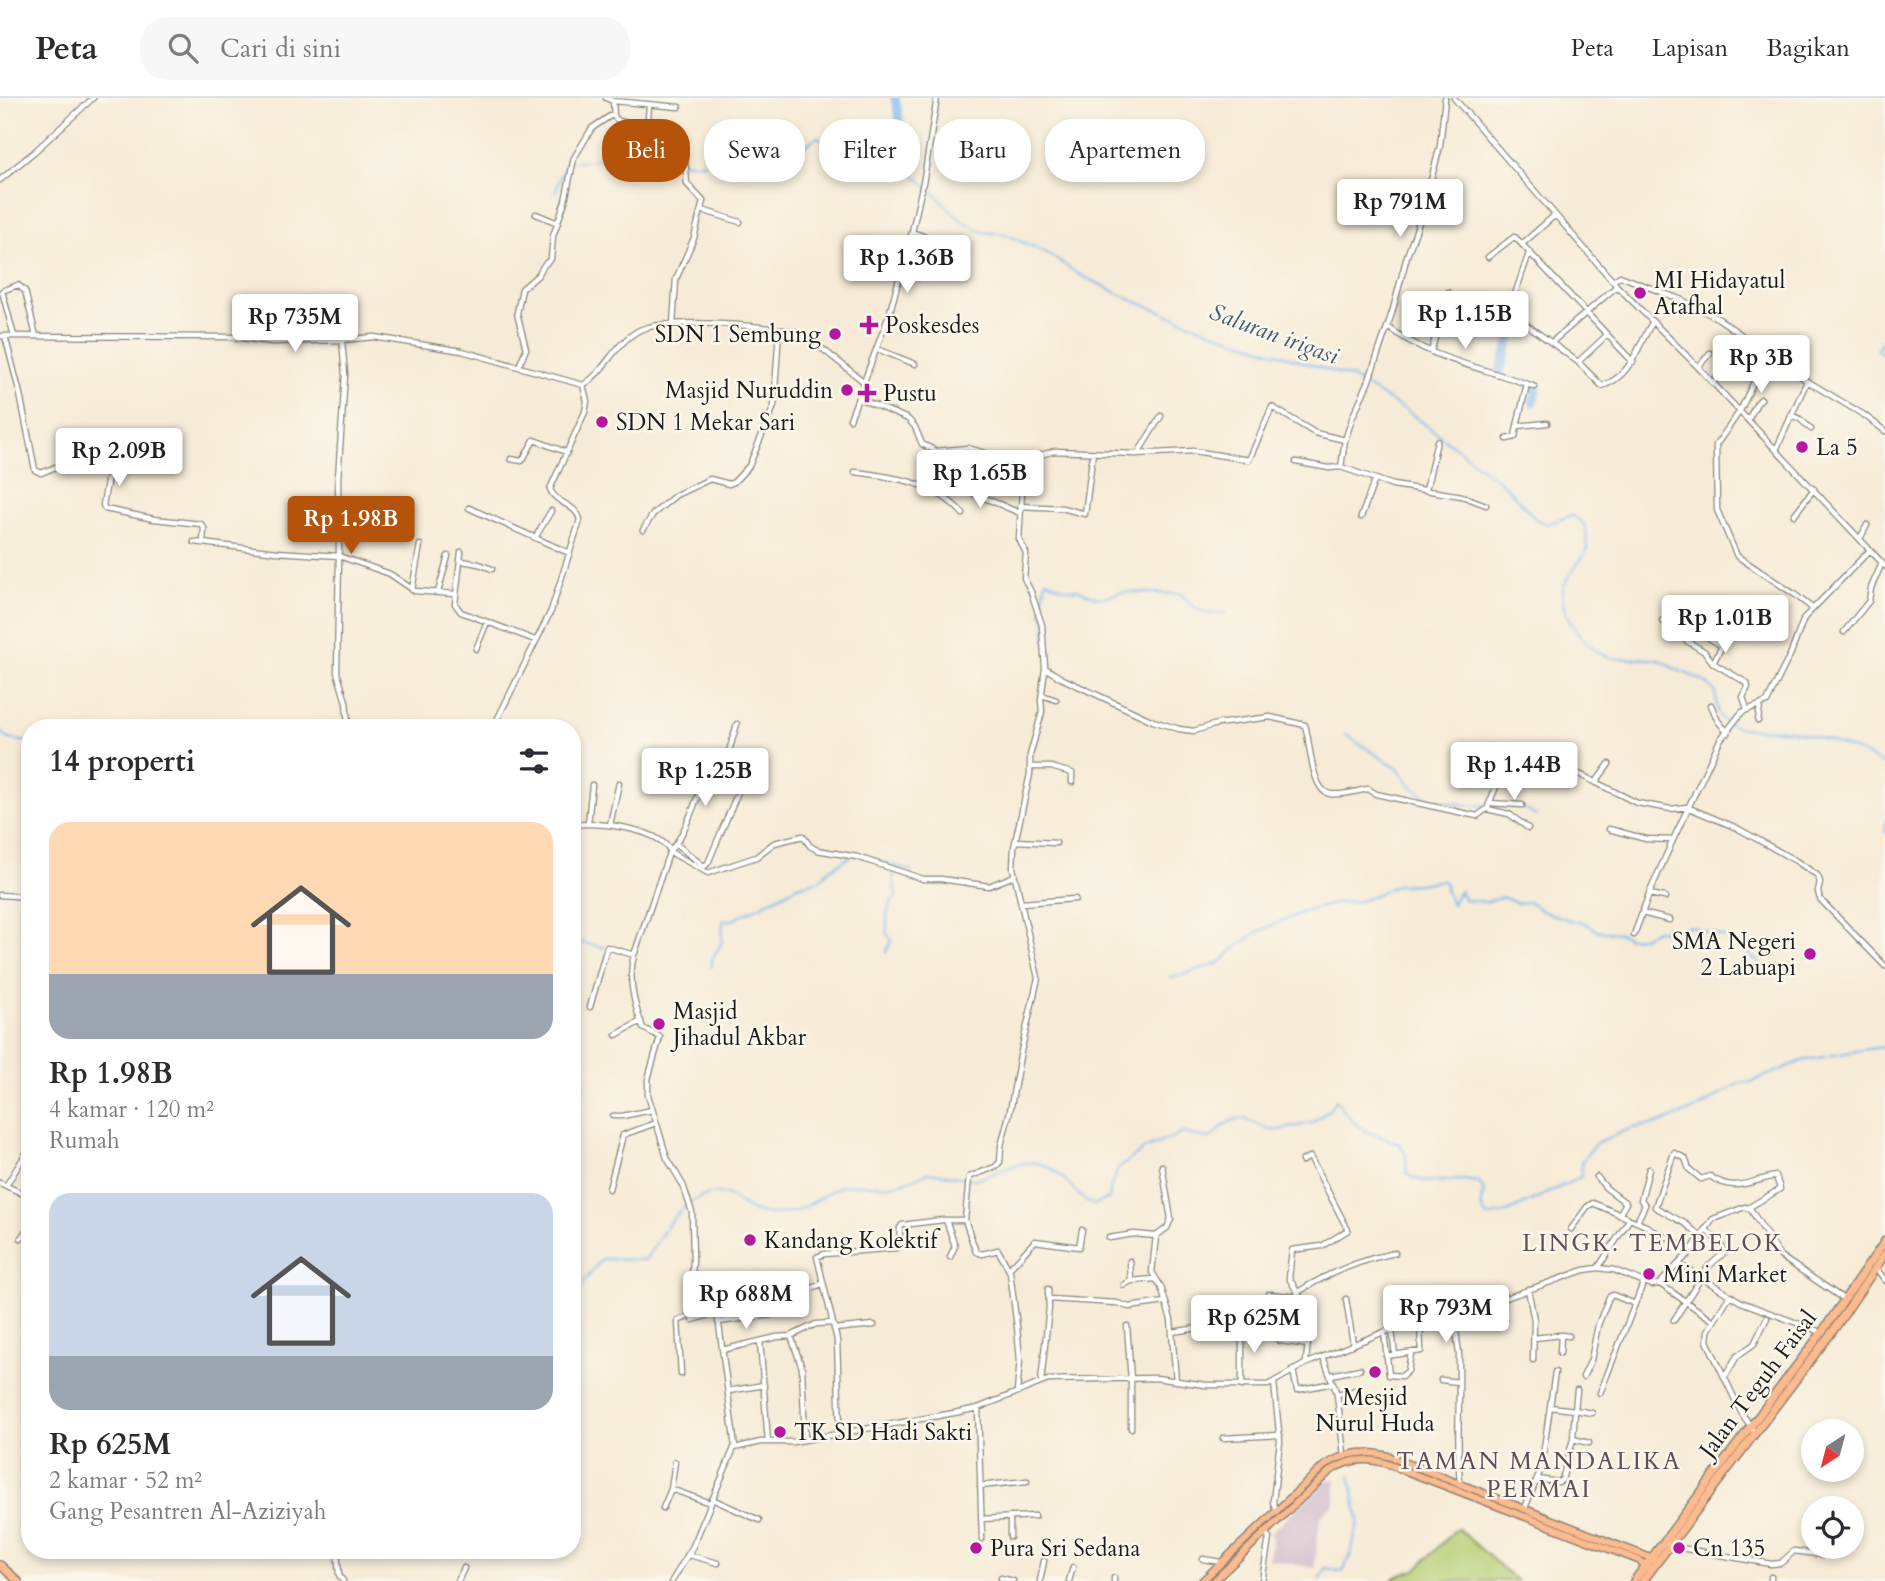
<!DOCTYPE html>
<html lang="id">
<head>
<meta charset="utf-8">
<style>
  :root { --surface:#fff; --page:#f7f7f7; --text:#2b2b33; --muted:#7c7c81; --line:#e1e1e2; --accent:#b45309 }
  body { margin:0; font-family:Cardo,serif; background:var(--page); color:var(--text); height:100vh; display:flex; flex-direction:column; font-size:26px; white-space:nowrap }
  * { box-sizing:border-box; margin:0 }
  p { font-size:23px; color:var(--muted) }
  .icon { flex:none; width:38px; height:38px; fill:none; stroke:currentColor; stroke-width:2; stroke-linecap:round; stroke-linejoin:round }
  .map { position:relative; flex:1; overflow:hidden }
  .panel { position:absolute; left:21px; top:621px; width:560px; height:840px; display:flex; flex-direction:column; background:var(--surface); border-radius:28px; box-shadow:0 4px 10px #0003 }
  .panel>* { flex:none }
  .guide { position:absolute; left:602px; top:21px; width:665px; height:63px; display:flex; gap:14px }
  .needle { width:46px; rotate:216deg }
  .controls { position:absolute; left:1801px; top:1321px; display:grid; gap:14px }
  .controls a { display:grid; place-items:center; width:63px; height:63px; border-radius:50%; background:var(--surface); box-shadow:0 4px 10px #0003; font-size:35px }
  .price { position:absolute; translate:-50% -60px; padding:0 16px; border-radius:7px; background:#fff; color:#222; font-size:23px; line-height:46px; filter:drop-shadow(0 2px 4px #0008) }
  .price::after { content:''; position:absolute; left:50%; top:42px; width:21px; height:16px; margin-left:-10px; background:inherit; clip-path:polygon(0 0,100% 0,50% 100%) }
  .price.current { background:var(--accent); color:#fff }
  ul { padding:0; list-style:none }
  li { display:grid; align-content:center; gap:14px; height:371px; padding:0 28px }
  li span { display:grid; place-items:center; height:217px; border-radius:21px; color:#555 }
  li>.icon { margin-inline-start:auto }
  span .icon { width:126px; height:126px; fill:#fffc; stroke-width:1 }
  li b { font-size:30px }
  h2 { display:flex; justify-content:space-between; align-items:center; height:84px; padding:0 28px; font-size:30px }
  .pill { padding:0 24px; border-radius:28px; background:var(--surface); box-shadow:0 4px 10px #0003; font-size:24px; line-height:63px }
  .pill.current { background:var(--accent); color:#fff }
  header { display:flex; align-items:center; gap:42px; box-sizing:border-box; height:98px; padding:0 35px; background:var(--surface); border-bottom:2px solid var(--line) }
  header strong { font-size:33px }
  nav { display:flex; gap:38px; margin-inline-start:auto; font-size:24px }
  .search { width:490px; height:63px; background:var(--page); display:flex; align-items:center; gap:18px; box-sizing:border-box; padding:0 24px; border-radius:28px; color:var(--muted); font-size:26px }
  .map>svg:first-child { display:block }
</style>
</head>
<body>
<header>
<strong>Peta</strong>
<div class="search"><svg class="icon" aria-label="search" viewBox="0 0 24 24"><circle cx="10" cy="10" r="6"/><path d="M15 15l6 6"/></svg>Cari di sini</div>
<nav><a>Peta</a><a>Lapisan</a><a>Bagikan</a></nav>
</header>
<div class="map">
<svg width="1885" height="1483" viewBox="0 0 1885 1483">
  <rect width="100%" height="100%" fill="#fbf7ec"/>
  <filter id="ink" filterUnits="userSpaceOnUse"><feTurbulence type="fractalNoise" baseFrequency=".0143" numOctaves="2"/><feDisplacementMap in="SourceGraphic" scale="14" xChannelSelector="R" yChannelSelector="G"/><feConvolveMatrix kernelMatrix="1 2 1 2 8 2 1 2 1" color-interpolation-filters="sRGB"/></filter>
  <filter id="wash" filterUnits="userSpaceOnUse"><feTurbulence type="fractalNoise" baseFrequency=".00686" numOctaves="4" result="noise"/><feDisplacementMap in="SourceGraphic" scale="28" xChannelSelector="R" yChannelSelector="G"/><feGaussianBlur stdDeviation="1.57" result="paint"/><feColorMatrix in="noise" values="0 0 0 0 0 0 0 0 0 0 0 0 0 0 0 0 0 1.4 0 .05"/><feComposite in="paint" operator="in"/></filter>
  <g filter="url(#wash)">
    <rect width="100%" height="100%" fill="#f6ebd6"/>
    <!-- industrial -->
    <path fill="#d1bdcc" d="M1329 1382H1336L1335 1405 1320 1419 1314 1470 1269 1461 1272 1439 1270 1435Z"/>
    <!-- green -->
    <path fill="#b6ce73" stroke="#697548" stroke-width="2" d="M1457 1430 1517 1483H1391L1398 1478 1416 1472Z"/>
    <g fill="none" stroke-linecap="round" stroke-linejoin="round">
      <!-- stream -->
      <path stroke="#7db8ef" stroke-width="2" d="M576 63C584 62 594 62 603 60 618 57 633 45 649 47 660 48 667 60 677 63 703 70 728 57 753 61 765 63 772 69 785 66 800 62 803 44 818 39L846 58 875 61 913 75 960 121 982 134 1004 136 1047 155 1078 176 1132 202 1216 235 1352 280 1410 315 1464 356 1504 387 1538 423 1548 426 1572 417 1584 426C1595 464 1575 459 1564 488 1556 512 1580 542 1600 555 1617 566 1639 557 1658 562 1663 563 1668 567 1672 569 1687 577 1701 579 1714 592 1718 602 1715 616 1723 622 1744 637 1770 629 1793 633 1821 638 1860 653 1885 667
        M555 95 566 63H571
        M1885 237 1877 252 1885 257
        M1045 543 1046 523 1041 514 1046 482 1063 490 1079 492 1099 500 1124 494 1181 496 1194 509 1208 516 1226 515
        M0 632 8 641 30 644
        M1346 637 1398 671 1412 689 1432 702 1474 708 1486 707
        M1522 710 1536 718
        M1885 724V735
        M572 842 605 850
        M886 854 892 842 887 837V816L892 802 896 799 893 773
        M711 869 712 861 722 844 723 823 733 822 798 788 820 782 829 772 855 755 912 773
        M1171 880 1214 867 1222 863 1233 852 1255 835 1303 814 1337 805 1361 803 1397 787 1419 786 1442 782 1447 787 1445 792 1452 806 1457 796 1460 793 1465 802 1487 804 1502 799 1516 805 1530 804 1542 813 1573 823 1584 824 1597 833 1617 835 1629 840 1643 839 1656 832 1675 833 1689 828 1731 841 1770 874
        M572 934 578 944 583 993 572 1002
        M572 1199C584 1187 590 1172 603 1161L645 1162C664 1135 675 1105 710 1096 728 1091 738 1107 753 1113 766 1117 783 1116 795 1113 812 1109 826 1092 842 1088 861 1084 881 1091 901 1085 913 1082 922 1074 936 1075 948 1076 961 1081 973 1081 995 1079 1017 1060 1040 1066 1068 1074 1072 1099 1094 1107L1110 1100V1091L1118 1071 1144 1051 1183 1035 1210 1041 1224 1027 1236 1021 1243 1020 1270 1032H1279L1312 1025 1330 1011 1336 1002 1352 1023 1366 1033 1400 1046 1406 1057 1407 1075C1423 1089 1442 1082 1462 1082 1468 1082 1473 1084 1479 1084L1484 1093C1480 1102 1480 1111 1487 1119L1505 1115 1581 1079 1582 1063 1596 1045 1632 1030 1657 1026 1696 1011 1740 985 1751 984 1802 963 1867 951 1885 949
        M1320 1482 1326 1470 1343 1474 1350 1458 1359 1423 1350 1377"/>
      <!-- river -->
      <path stroke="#7db8ef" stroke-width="9" d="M895 0 909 73
        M1499 277 1516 226
        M1528 286 1537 291 1533 304"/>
    </g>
  </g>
  <g filter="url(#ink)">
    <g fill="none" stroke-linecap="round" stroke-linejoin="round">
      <defs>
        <path id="minor" d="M606 0 613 3 614 19 619 23 640 28 685 61 687 86 703 103 694 140 676 181 673 227
          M937 0 924 80 912 134 889 217 858 300 908 321 915 329 922 346 936 353 968 350 1005 361 1024 362 1054 353 1137 356 1194 353 1249 362 1272 309 1315 335 1345 342
          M1445 0 1440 48 1422 116 1407 158 1392 215 1368 285 1353 318 1345 342 1341 369 1393 387 1462 398 1486 407
          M1454 0 1617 188 1698 269 1885 468
          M613 3 679 9
          M647 32 649 8
          M0 82 34 54 93 0
          M702 112 740 124
          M536 116 558 125
          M912 134 942 145
          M1522 146 1555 117
          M1529 155 1509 214 1578 264 1602 288C1632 278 1637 249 1652 225
          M1488 159 1514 139 1516 140 1633 264
          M1613 183 1620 178 1682 202 1719 221 1807 283 1776 352
          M1388 229C1433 263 1484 269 1535 289
          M0 238 233 239 272 244 342 242 374 239 462 253 583 287
          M5 238 20 296 35 372 41 375 105 349 111 348 112 356 103 407 105 411 154 421 201 426 204 430 203 444
          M14 238 2 193 18 187 25 193 36 238
          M342 243 345 277 338 380 339 458 390 476 415 493 455 496
          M1552 244 1617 188
          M877 251 915 266
          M1431 254 1448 194
          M1578 264 1607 237
          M519 268 526 251 517 215 522 191 538 177 544 167 551 161 553 138 565 103 574 60 592 30 613 16
          M1698 269 1710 255
          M1760 271 1740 313 1716 347 1717 412 1737 458 1794 496 1812 510
          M1807 283 1864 317 1885 333
          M1713 285 1720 276
          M1527 286 1517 328 1547 325
          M1791 317 1800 321 1811 331
          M850 321 858 300
          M1748 322 1757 305 1761 301
          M1507 341 1515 339 1517 328
          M1138 355 1161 318
          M511 361 522 363 534 342 566 354
          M1296 364 1329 370 1341 369
          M855 374C895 379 935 384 963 416
          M954 384 968 393 1020 415
          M1426 392 1437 343
          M941 397C954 382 962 372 959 351
          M1020 408 1062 410 1085 416 1093 355
          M469 410 569 455
          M1794 417 1814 391
          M1361 419 1375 381
          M337 424 379 433
          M643 432 653 416 676 397 710 381 729 386 734 384 749 368 774 308 779 232
          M535 440 551 413
          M1860 441 1867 427
          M194 444 277 454 339 458 337 574 346 604 348 625 361 630
          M461 454 455 506 461 514 535 542
          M462 463 479 466 492 471
          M412 492 420 447
          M438 494 448 458
          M1662 523 1682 540 1705 554 1713 565 1747 585 1748 589 1743 599 1747 611
          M1844 534 1869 503 1871 490 1882 465
          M1709 540 1722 548 1713 565
          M476 551 487 524
          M1045 570 1061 580 1153 623 1179 631 1194 633 1217 626 1270 619 1305 627C1310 642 1311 693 1330 696 1342 698 1356 693 1368 691L1376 696 1477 718 1487 711 1509 657 1513 654 1579 676 1637 705 1671 711 1687 709 1737 730 1796 763 1817 777 1820 784 1818 794 1820 801 1885 868
          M1042 597 1056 602
          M1711 607 1718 623 1728 635
          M1758 623 1760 608
          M493 630 551 513 580 422C577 406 555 406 550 391L585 314 587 303 583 287C604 275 614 247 636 234 662 218 764 228 796 234L805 237 863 283
          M727 660 737 626
          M1030 669H1051L1072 675V684
          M1570 673 1575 662
          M1596 684 1609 666
          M1490 705 1522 707
          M1487 711 1509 716 1528 730
          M588 725 592 687
          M572 727C597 724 655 729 670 752L634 857C627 881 634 907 643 930L660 939 648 981V997L667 1060 683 1087 692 1114 693 1163 689 1217 693 1222 712 1216H716L718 1219 735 1349
          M610 727 619 685
          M1609 731 1646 741 1673 742 1720 642 1742 614 1767 604 1791 555 1804 520 1870 452
          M1016 743 1056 745
          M670 752C686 740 704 678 713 657L745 668 741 687 708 765 705 768 701 766 676 746
          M670 754 708 775 756 759 774 745 803 738 810 748 817 752 857 759 923 781H941L989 788 1014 778
          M1649 796 1665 799
          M0 797 30 799
          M1022 805 1075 801
          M1642 815 1670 822
          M1634 837 1649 796 1673 742
          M590 909 607 849 634 857
          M616 937 641 923
          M613 1018H622L652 1012
          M1302 1063 1310 1059 1348 1132 1322 1148 1292 1152 1289 1180 1300 1199 1309 1230 1306 1265
          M1162 1068 1171 1121 1167 1130 1156 1138 1152 1174 1161 1189 1171 1222 1176 1283
          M1597 1079 1606 1090 1626 1105 1619 1117
          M0 1085 30 1099
          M7 1086 30 1049
          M609 1091 623 1037 656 1025
          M946 1122 955 1148 950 1159
          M1637 1124 1645 1107 1641 1102 1649 1071
          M1571 1131 1587 1109 1593 1105 1646 1128 1665 1139H1671L1688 1157
          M1701 1139 1686 1126 1655 1109 1674 1055 1685 1060 1689 1071 1701 1081 1710 1078C1734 1096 1751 1082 1776 1078L1780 1091 1748 1110
          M21 1140 30 1127
          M1109 1140 1134 1136 1156 1138
          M1130 1163 1131 1183 1155 1181
          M1679 1166 1741 1204 1821 1234
          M1875 1169 1885 1182
          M1598 1170 1629 1122
          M1009 1171 1035 1143 1079 1149 1082 1132
          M1660 1186 1714 1223
          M1124 1187 1131 1183
          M1528 1191 1534 1222 1533 1262
          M1298 1194C1328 1175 1360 1162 1395 1155
          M1269 1196 1300 1199
          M1730 1197 1708 1233 1707 1243 1741 1314 1755 1335
          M1049 1201 1117 1205 1129 1209 1165 1204
          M1346 1201 1353 1246
          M1248 1210 1307 1216
          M716 1215 721 1208 784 1201 822 1186
          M1674 1222 1708 1169 1725 1154 1719 1144 1705 1131
          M718 1224 771 1217
          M1242 1226V1288
          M1261 1226 1309 1230
          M1127 1228 1131 1282V1330
          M834 1231 874 1227
          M1392 1232 1395 1257
          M1172 1234 1218 1227
          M1384 1234 1389 1277 1402 1278 1408 1273 1411 1255
          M791 1238 802 1270 805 1341
          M1534 1240 1561 1237 1569 1238
          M760 1243 768 1344
          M1280 1243 1308 1247
          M722 1252 777 1239 791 1238 816 1226 833 1225
          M1560 1255 1561 1237
          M1386 1258 1421 1253 1420 1222
          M1323 1259 1337 1296 1344 1357
          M1293 1272 1297 1292 1333 1285
          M681 1276 678 1223 689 1218
          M1331 1277 1360 1271
          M1726 1277 1737 1258 1754 1246 1767 1220
          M1583 1279 1591 1262 1598 1227 1609 1199 1613 1197 1635 1206
          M1441 1282 1459 1284V1256L1454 1218
          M1041 1284 1049 1209 1048 1191
          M1459 1284C1459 1318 1457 1351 1460 1385
          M1274 1285 1280 1343 1273 1404 1276 1412
          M1577 1292 1575 1312 1592 1315
          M728 1293 764 1287
          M1017 1294 1020 1262 1017 1229 1010 1174 998 1152 982 1156 976 1154 965 1122 969 1079 995 1069 1000 1064 1001 1048 1010 1013 1020 958 1038 880 1013 770 1014 749 1030 676V657L1042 614 1041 602 1045 570 1042 527 1031 494 1024 480 1026 455 1019 441 1024 362
          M1600 1295 1644 1183
          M1337 1296 1358 1292
          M978 1310 982 1441
          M840 1334 837 1242 817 1159 824 1156 896 1150 899 1147 900 1130 902 1127 943 1122H965
          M1223 1340 1280 1337
          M1573 1341 1589 1345
          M1537 1381 1558 1384 1562 1382 1573 1341 1575 1312 1550 1309 1555 1274
          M980 1388 1027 1383
          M671 1391 675 1364
          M712 1401 759 1422
          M663 1410 671 1391 710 1405
          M1525 1410 1541 1371 1550 1309
          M1010 1419V1439
          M981 1421 1035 1418
          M1664 1444 1681 1450 1771 1466 1781 1465 1794 1453 1830 1458
          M337 1452 339 1477 343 1483
          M689 1457 718 1465
          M1203 1461 1221 1464
          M1771 1479V1483
          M1001 1480 1013 1483
          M458 1483 464 1470
          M672 1483 693 1448 734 1350 761 1344H793L954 1315 978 1310 1048 1282 1156 1280 1206 1287H1268L1305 1266 1384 1234 1420 1222 1461 1216 1584 1172 1598 1170 1614 1172 1652 1187 1659 1186 1690 1154 1713 1121 1745 1109 1751 1112 1780 1158 1845 1202
          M1040 1483 1044 1463
          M1069 1483 1073 1469
          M1114 1483V1480
          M1262 1483 1269 1440 1265 1434"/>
        <path id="major" d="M1202 1483 1324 1368C1345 1354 1363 1352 1388 1358L1656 1462
          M1214 1483 1329 1374C1346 1361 1364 1359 1385 1365L1638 1462 1652 1471"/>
        <path id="highway" d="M0 1467 18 1483
          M1634 1483 1822 1234 1885 1143
          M1643 1483 1835 1230 1885 1156"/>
      </defs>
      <!-- minor casing -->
      <use href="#minor" stroke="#898479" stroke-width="7"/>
      <!-- major casing -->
      <use href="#major" stroke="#898479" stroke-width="9"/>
      <!-- highway casing -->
      <use href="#highway" stroke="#898479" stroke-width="10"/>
      <!-- minor -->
      <use href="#minor" stroke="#fff" stroke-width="4.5"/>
      <!-- major -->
      <use href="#major" stroke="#fcba8d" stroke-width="6"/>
      <!-- highway -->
      <use href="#highway" stroke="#fcba8d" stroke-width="7"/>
    </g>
  </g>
  <!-- markers -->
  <g fill="#b5179e" stroke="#fbf7ec" stroke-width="2.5">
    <circle cx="1640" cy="195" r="7"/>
    <path d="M865.5 216.5h7v7h7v7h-7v7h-7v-7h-7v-7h7z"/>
    <circle cx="835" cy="236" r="7"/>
    <circle cx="847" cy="292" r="7"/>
    <path d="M863.5 284.5h7v7h7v7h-7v7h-7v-7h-7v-7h7z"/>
    <circle cx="602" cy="324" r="7"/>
    <circle cx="1802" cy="349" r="7"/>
    <circle cx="1810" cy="856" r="7"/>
    <circle cx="659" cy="926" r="7"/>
    <circle cx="750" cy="1142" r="7"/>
    <circle cx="1649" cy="1176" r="7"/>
    <circle cx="1375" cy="1274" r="7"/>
    <circle cx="780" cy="1334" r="7"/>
    <circle cx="976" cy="1450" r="7"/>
    <circle cx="1679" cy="1450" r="7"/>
  </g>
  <g text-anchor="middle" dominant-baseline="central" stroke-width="5" stroke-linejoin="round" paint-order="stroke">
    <!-- poi labels -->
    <g font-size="23" fill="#1c1c1c" stroke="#fbf7ec" text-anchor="start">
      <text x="1654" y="182">MI Hidayatul<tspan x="1654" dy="26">Atafhal</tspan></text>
      <text x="885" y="227">Poskesdes</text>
      <text x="821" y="236" text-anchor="end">SDN 1 Sembung</text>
      <text x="833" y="292" text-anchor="end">Masjid Nuruddin</text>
      <text x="883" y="295">Pustu</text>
      <text x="616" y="324">SDN 1 Mekar Sari</text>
      <text x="1816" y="349">La 5</text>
      <text x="1796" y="843" text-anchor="end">SMA Negeri<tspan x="1796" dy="26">2 Labuapi</tspan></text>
      <text x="673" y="913">Masjid<tspan x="673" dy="26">Jihadul Akbar</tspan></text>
      <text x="764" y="1142">Kandang Kolektif</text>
      <text x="1663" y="1176">Mini Market</text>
      <text x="1375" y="1299" text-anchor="middle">Mesjid<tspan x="1375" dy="26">Nurul Huda</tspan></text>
      <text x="794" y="1334">TK SD Hadi Sakti</text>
      <text x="990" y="1450">Pura Sri Sedana</text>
      <text x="1693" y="1450">Cn 135</text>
    </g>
    <!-- street labels -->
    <g font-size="23" fill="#1c1c1c" stroke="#fbf7ec">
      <text transform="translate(1758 1286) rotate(-53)">Jalan Teguh Faisal</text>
    </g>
    <!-- water labels -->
    <g font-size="24" font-style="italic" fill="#435a70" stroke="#fbf7ec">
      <text transform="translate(1274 236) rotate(20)">Saluran irigasi</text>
    </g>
    <!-- neighbourhood labels -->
    <g font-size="24" letter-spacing="2" fill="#604e54" stroke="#fbf7ec">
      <text x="1653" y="1145">LINGK. TEMBELOK</text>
      <text x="1539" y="1363">TAMAN MANDALIKA<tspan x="1539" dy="28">PERMAI</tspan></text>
    </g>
  </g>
</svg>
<div class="controls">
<a><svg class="needle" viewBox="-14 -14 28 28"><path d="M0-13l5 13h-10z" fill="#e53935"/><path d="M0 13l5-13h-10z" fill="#7c7c81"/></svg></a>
<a><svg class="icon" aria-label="locate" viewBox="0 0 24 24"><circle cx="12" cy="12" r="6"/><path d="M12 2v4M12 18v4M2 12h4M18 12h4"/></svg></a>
</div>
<b class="price" style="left:1400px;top:141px">Rp 791M</b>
<b class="price" style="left:907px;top:197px">Rp 1.36B</b>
<b class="price" style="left:1465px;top:253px">Rp 1.15B</b>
<b class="price" style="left:295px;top:256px">Rp 735M</b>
<b class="price" style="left:1761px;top:297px">Rp 3B</b>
<b class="price" style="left:119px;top:390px">Rp 2.09B</b>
<b class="price" style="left:980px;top:412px">Rp 1.65B</b>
<b class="price current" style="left:351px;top:458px">Rp 1.98B</b>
<b class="price" style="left:1725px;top:557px">Rp 1.01B</b>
<b class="price" style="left:1514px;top:704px">Rp 1.44B</b>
<b class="price" style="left:705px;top:710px">Rp 1.25B</b>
<b class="price" style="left:746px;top:1233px">Rp 688M</b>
<b class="price" style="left:1446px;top:1247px">Rp 793M</b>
<b class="price" style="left:1254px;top:1257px">Rp 625M</b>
<div class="guide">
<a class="pill current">Beli</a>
<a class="pill">Sewa</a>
<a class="pill">Filter</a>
<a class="pill">Baru</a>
<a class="pill">Apartemen</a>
</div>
<section class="panel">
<h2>14 properti<svg class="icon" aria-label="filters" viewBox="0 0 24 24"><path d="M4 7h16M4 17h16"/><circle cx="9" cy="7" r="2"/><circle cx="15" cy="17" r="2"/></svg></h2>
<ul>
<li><span style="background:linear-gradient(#ffd9b3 70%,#9aa5b1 0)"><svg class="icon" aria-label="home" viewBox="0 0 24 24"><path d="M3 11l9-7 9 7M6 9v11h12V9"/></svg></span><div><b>Rp 1.98B</b><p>4 kamar · 120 m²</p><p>Rumah</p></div></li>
<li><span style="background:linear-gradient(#c9d6e8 75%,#9aa5b1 0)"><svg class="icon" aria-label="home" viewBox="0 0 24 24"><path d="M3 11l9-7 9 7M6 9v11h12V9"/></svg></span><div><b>Rp 625M</b><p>2 kamar · 52 m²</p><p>Gang Pesantren Al-Aziziyah</p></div></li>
</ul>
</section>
</div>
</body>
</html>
